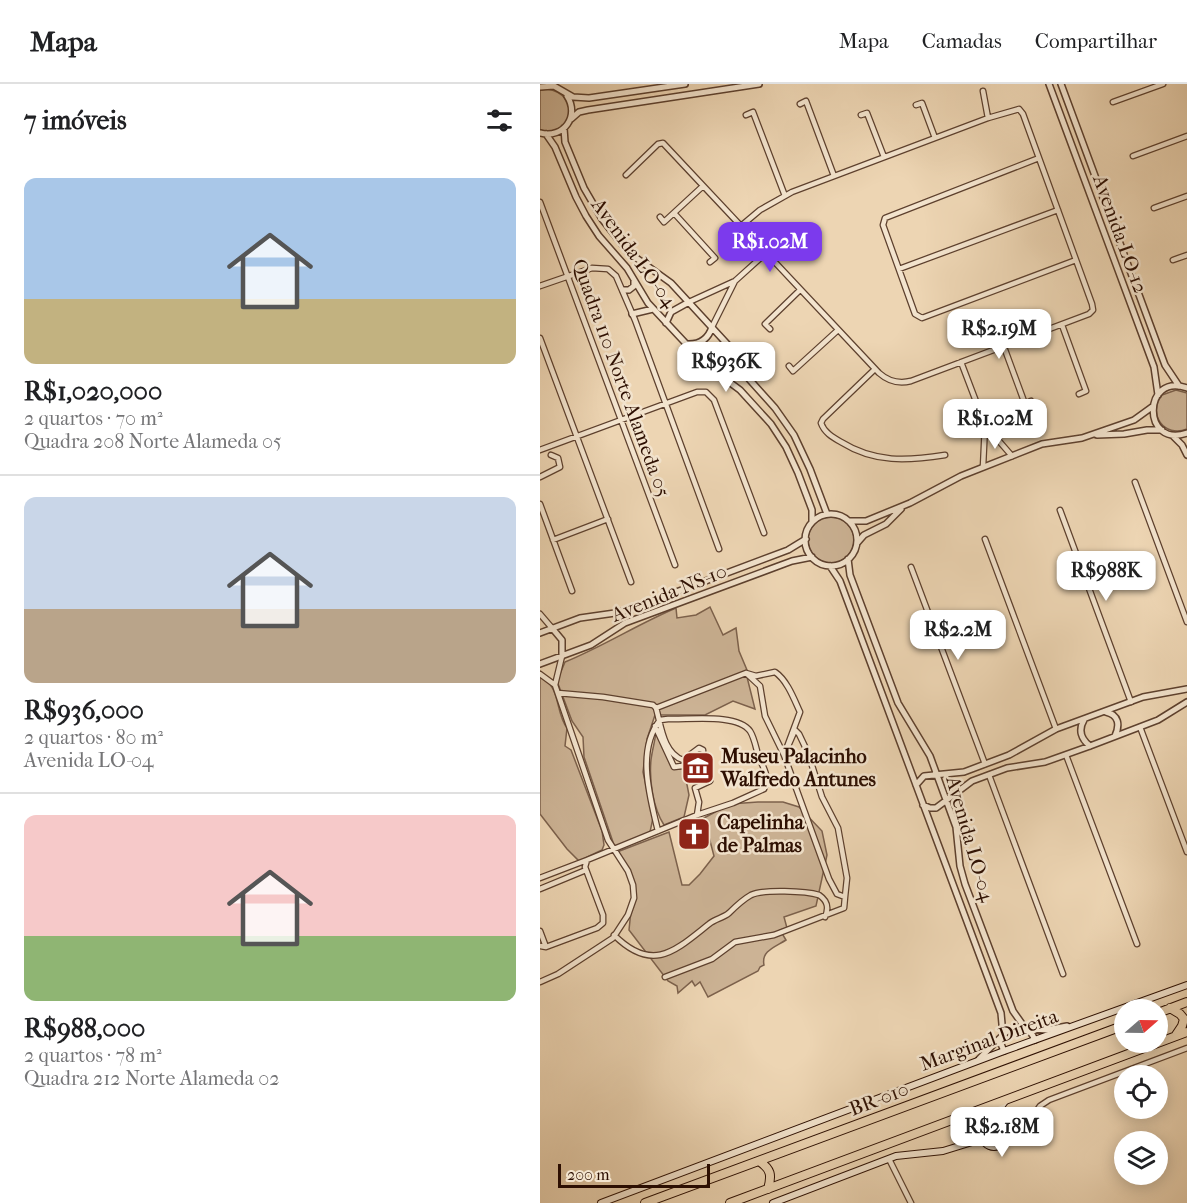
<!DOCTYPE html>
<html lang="pt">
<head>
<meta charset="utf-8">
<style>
  :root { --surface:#fff; --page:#f6f6f6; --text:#202124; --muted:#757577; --line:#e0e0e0; --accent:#7c3aed }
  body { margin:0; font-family:"IM FELL French Canon",serif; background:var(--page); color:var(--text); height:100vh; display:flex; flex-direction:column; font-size:22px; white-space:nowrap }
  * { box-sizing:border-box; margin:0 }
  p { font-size:20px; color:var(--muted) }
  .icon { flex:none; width:33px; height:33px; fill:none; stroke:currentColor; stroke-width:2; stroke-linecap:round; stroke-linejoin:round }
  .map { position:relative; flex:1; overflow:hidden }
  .drawer { display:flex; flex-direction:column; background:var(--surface); width:540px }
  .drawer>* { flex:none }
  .needle { width:39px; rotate:70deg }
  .fabs { position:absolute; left:574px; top:915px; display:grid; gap:12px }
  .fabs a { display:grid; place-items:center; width:54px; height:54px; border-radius:50%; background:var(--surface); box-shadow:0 3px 15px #0003; font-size:30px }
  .scale { position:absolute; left:18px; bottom:15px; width:152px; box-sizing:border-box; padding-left:6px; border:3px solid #2d0f02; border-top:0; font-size:16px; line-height:21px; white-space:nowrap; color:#2d0f02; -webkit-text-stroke:4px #f3e4ce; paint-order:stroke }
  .price { position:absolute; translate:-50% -51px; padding:0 14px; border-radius:12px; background:#fff; color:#222; font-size:20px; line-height:39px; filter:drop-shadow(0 2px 3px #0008) }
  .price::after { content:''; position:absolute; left:50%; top:36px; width:18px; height:14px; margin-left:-9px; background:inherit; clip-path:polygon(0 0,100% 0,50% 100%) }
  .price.on { background:var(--accent); color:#fff }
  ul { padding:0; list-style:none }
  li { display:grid; align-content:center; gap:12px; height:318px; padding:0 24px }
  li+li { border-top:2px solid var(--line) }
  li span { display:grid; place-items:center; height:186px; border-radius:12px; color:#555 }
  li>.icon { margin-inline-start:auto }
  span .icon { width:108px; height:108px; fill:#fffc; stroke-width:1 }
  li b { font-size:26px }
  h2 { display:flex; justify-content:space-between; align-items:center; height:72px; padding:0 24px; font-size:26px }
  header { display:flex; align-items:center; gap:36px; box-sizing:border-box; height:84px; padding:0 30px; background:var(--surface); border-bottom:2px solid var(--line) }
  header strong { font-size:28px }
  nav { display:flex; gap:33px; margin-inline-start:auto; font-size:21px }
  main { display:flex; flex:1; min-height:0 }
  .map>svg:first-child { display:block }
</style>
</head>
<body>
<header>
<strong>Mapa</strong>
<nav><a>Mapa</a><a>Camadas</a><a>Compartilhar</a></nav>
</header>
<main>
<section class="drawer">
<h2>7 imóveis<svg class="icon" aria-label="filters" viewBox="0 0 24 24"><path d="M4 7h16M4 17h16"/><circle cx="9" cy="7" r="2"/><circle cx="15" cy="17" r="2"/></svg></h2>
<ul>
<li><span style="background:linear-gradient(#a9c7e8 65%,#c2b280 0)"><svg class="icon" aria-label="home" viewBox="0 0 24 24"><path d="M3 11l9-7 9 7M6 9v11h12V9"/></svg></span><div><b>R$1,020,000</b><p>2 quartos · 70 m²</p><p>Quadra 208 Norte Alameda 05</p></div></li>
<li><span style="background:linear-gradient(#c9d6e8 60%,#b9a48a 0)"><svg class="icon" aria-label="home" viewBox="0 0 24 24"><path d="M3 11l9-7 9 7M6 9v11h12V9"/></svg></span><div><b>R$936,000</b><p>2 quartos · 80 m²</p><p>Avenida LO-04</p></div></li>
<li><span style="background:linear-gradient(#f6c9c9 65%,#8fb573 0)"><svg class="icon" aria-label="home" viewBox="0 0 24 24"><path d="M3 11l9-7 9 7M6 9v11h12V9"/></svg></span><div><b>R$988,000</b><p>2 quartos · 78 m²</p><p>Quadra 212 Norte Alameda 02</p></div></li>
</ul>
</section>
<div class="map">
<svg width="647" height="1119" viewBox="0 0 647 1119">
  <rect width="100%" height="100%" fill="#edd5b3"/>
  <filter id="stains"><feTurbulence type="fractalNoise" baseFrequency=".00333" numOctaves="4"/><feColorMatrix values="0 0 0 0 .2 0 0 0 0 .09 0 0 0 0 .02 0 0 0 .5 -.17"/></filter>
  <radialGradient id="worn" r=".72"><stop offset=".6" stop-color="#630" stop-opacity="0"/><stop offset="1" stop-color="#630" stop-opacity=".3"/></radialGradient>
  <!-- green -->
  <path fill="#ccb395" stroke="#7c614c" stroke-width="1.5" d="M7 5C42 10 32 55 0 46V6Z
    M636 306 647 309V345C624 354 607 330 622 311Z
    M268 456a23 23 0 1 1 46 0a23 23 0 1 1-46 0Z
    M170 523 183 551 196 544 199 567 207 586 206 589 215 625 193 617 165 631H115L107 655 103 688 113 734 110 748 75 764 44 673 43 653 32 637 17 597 25 578C64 562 98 540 136 524L137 534 156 531Z
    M0 593C21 601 15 629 27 644L25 662 31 666 62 747 64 761 62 766 39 777 27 765 0 730Z
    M116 648 133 685H144L149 711 144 733 124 741C113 724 109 696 111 676 112 667 115 657 116 648Z
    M218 718H243L259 723 282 747 287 771 276 822 244 833 247 844 240 846 246 856C235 863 221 867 224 881L220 883 218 887 168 913 160 898 155 902 152 897 138 909 137 902 128 897 89 846 94 797 77 768 129 748 142 801H149L160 790 174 772 164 734 190 720Z"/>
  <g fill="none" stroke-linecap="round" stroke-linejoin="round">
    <defs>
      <path id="minor" d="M443 7 448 34
        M573 18 623 0
        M260 20 266 17 294 92
        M376 21 382 19 395 54
        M206 31 213 28 245 112
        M321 31 327 29 344 73
        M593 72 647 52
        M499 74 345 134 343 141 375 230 382 234 536 176
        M86 91 118 60 123 59 339 289C348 297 359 300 371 297L549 230 553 226 552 220 483 30 479 25 448 34 252 108 220 126 201 142
        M0 118 135 481
        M614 124 647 112
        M134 129 175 174 170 178
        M120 133 124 138 163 102
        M633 176 647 171
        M359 185 518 126
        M0 202 52 184 68 185 76 192 95 236 179 465
        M149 218 195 197 226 169
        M522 241 546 307 539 310
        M172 243 195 197
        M230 245 225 240 260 206
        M0 254 91 498
        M464 263 485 320 491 317
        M421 278 445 341 472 372
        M249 282 253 287 298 246
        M335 285 283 335 281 339C284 348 292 353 301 358 335 379 367 377 405 371
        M0 366 157 308H166L174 316 224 449
        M443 383 445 341
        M0 393 20 383 18 374 11 371
        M595 398 647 538
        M0 420 32 507
        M520 426 591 618
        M445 455 516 645
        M13 456 68 435
        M371 483 445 680
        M0 530 12 544
        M0 590 15 601
        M15 601 22 572
        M18 609 63 613 113 621 116 624C121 641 123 669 143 676L159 664 163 666V672L142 682 134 683 115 642
        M116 624 206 589 220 602 225 632 244 671 255 646 259 650 268 669 282 713 298 744 307 794 305 813 297 810 289 795 244 671 260 628C254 615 247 596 235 588L216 592 206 589
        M600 643 647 768
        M526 671 597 860
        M449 691 523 890
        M157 731 159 718 155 704 170 697
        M0 794 47 776
        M0 805 46 786
        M0 847 6 863
        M74 851C113 890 136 866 169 840 175 835 183 834 189 829 196 822 202 816 211 811 223 805 266 807 279 811 288 817 289 824 285 833
        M0 862 6 863 57 844 63 839V831L45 783 47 776 157 731 193 719 224 705C230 694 224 684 219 674 216 665 215 655 210 647 197 629 149 636 128 635L120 636C96 667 110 713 118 747
        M125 893 172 875 195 858 234 851 304 824 305 813
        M0 898 18 890 73 854 88 831 94 814 93 801 88 787 68 756 15 601
        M466 1054 480 1051 500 1022 509 1016 647 964
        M349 1075 371 1119"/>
      <path id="tertiary" d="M509 0 614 283 618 311
        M521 0 625 281 639 302
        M0 3 14 2 33 13 49 14 145 0
        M31 35 39 28 48 26 219 0
        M24 44 25 58 44 104 62 135 88 168 131 199 189 262 209 295 235 324 254 351 270 385 287 430
        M0 49C24 55 40 32 27 12
        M6 50 15 63 36 113 46 132 59 152 87 184 108 219 165 280 200 306 231 340 246 363 258 389 272 426V438
        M83 206H89L94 202V197
        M92 230 113 225
        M126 239 131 228 149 218
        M146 260C159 261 168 256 172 243
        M647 304C602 288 602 365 647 349
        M557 351 584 350 607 346H622
        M633 352 642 361 647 371
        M265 456a26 26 0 1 1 52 0a26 26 0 1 1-52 0Z
        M309 437H326L370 419 421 392 502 360 542 354 594 336 612 323
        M317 459 324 451 346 440 361 425
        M308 475 310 491 358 619 390 672 416 743 420 782 425 800 473 927 485 944 506 946 527 942
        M290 482 300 497 461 929 463 951 439 975
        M12 544 22 556V572
        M0 549 40 534 75 529 91 525 248 466 266 455
        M0 580 51 561 85 539 252 477 272 473
        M566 628C579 631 580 641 575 652
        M544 636C538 646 541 655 550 662
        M376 701 384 692 424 688 469 671 516 645 603 613 647 605
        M383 721 390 724H396L432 697 467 684 505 678 550 662 618 636 647 618
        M464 967 461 960 463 951C474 939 489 941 495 956"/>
      <path id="secondary" d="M428 1031 440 1040 442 1047
        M442 1051a12 12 0 1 1 24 0a12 12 0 1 1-24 0Z
        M457 1039 458 1027 466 1016
        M61 1119 464 967 647 901
        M233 1119 356 1072 403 1067 442 1055"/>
      <path id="trunk" d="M630 924 640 930 644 935 642 942 636 951
        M618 929 647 918
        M219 1077C231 1085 232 1091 228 1105
        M105 1119 585 941
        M190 1119 647 948"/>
    </defs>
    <!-- minor casing -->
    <use href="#minor" stroke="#5d402e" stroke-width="7"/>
    <!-- tertiary casing -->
    <use href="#tertiary" stroke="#5d402e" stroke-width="8"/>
    <!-- secondary casing -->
    <use href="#secondary" stroke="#2d0f02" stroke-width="8"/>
    <!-- trunk casing -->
    <use href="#trunk" stroke="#2d0f02" stroke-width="10"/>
    <!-- minor -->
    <use href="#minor" stroke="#f3e4ce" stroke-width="4.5"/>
    <!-- tertiary -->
    <use href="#tertiary" stroke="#f3e4ce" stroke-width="5"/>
    <!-- secondary -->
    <use href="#secondary" stroke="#f3e4ce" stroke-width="6"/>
    <!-- trunk -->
    <use href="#trunk" stroke="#edd5b3" stroke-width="8"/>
  </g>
  <!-- icons -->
  <defs>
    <symbol id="museum-square" viewBox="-11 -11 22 22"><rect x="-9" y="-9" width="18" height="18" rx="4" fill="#8f2418" stroke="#f3e4ce"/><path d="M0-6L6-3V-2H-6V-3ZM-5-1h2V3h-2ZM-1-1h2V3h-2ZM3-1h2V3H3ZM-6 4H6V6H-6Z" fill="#fff"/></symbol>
    <symbol id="church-square" viewBox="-11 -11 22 22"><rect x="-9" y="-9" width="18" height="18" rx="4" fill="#8f2418" stroke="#f3e4ce"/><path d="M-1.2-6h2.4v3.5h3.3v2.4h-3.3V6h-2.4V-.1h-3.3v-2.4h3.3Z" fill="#fff"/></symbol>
  </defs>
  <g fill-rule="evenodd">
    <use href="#museum-square" x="139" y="665" width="38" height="38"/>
    <use href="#church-square" x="135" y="731" width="38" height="38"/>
  </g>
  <g text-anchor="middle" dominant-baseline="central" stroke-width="5" stroke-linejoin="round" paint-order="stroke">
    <!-- street labels -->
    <g font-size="20" fill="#2d0f02" stroke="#f3e4ce">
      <text transform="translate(580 150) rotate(70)">Avenida LO-12</text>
      <text transform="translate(94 169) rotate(54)">Avenida LO-04</text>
      <text transform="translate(81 294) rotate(70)">Quadra 110 Norte Alameda 05</text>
      <text transform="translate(129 509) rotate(-22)">Avenida NS-10</text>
      <text transform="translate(430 755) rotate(74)">Avenida LO-04</text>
      <text transform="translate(449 956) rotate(-20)">Marginal Direita</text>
      <text transform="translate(339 1015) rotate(-21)">BR-010</text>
    </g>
    <!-- poi labels -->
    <g font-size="20" font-weight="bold" fill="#2d0f02" stroke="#f3e4ce" text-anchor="start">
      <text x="181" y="672">Museu Palacinho<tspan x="181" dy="23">Walfredo Antunes</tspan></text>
      <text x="177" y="738">Capelinha<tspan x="177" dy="23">de Palmas</tspan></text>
    </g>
  </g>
  <rect width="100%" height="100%" filter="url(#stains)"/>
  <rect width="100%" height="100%" fill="url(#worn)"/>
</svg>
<div class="fabs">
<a><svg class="needle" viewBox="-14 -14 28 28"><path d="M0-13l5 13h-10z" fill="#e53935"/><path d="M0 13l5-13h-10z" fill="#757577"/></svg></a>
<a><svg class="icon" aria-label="locate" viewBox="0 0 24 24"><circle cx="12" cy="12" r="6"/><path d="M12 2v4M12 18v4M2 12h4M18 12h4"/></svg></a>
<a><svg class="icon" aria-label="layers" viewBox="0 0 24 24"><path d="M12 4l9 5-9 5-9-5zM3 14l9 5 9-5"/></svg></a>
</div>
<div class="scale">200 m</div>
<b class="price on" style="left:230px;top:189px">R$1.02M</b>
<b class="price" style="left:459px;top:276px">R$2.19M</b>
<b class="price" style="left:186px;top:309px">R$936K</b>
<b class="price" style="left:455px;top:366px">R$1.02M</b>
<b class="price" style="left:566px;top:518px">R$988K</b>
<b class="price" style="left:418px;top:577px">R$2.2M</b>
<b class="price" style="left:462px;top:1074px">R$2.18M</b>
</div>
</main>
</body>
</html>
